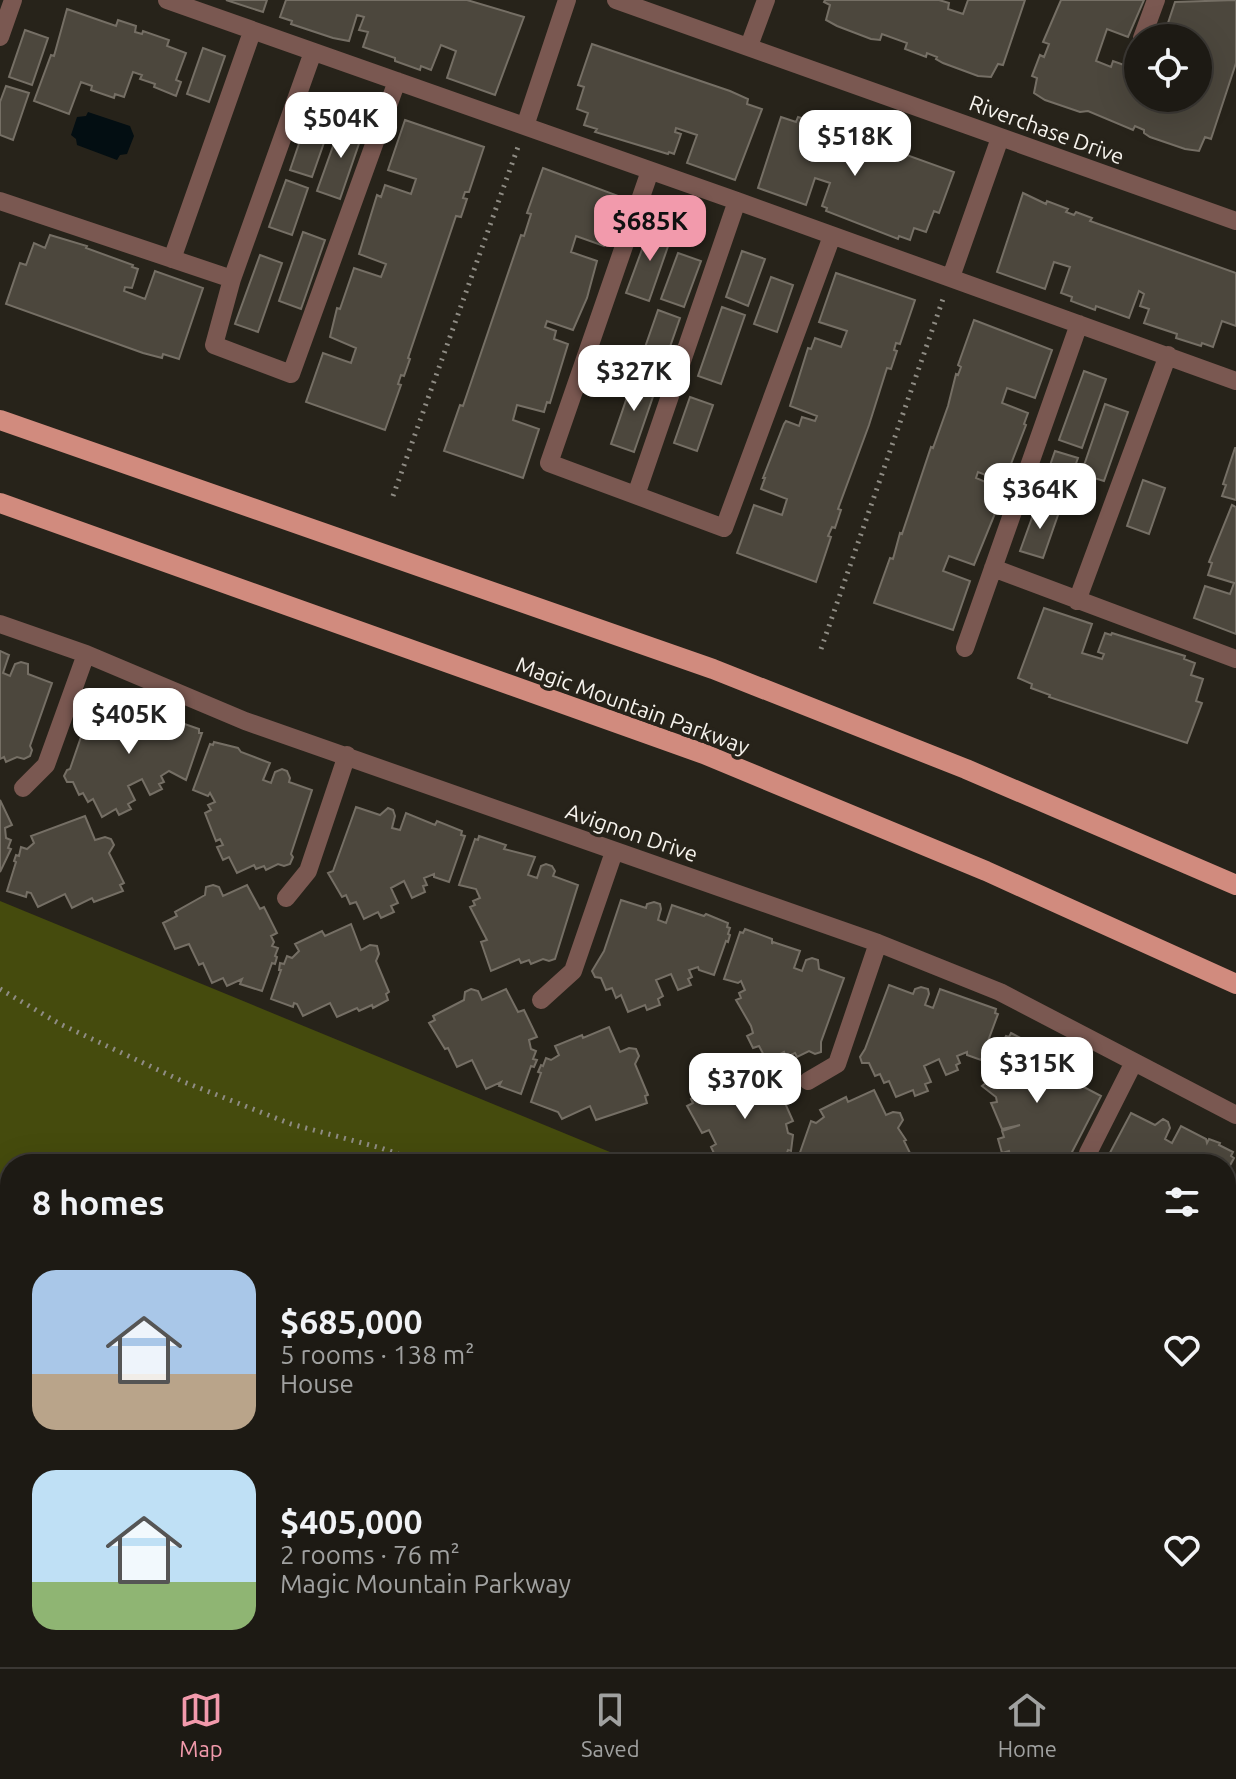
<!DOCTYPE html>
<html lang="en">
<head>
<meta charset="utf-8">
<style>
  :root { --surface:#1d1a14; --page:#2a2722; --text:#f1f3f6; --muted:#a0a1a0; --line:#3b3834; --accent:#f29aac }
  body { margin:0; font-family:Ubuntu,sans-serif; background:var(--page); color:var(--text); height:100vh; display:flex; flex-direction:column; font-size:30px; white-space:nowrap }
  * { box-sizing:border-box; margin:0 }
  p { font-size:26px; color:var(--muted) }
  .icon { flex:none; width:44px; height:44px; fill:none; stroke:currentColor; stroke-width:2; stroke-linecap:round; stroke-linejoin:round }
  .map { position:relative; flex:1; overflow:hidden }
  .drawer { position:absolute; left:0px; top:1154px; width:1236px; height:514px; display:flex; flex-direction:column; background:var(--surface); border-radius:32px 32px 0 0; box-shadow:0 8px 32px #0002,0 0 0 2px var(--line) }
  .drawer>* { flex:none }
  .buttons { position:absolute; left:1124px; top:24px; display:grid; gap:16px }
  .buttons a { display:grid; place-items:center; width:88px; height:88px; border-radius:50%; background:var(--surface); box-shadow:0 8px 32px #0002,0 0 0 2px var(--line); font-size:40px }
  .price { position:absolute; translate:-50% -68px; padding:0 18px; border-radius:16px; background:#fff; color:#222; font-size:26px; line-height:52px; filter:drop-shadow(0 2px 4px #0008) }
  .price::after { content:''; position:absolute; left:50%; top:48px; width:24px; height:18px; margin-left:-12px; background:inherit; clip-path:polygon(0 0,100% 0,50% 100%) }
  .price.selected { background:var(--accent); color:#111 }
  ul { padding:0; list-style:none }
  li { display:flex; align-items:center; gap:24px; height:200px; padding:0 32px }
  li span { display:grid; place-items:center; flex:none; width:224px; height:160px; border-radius:24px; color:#555 }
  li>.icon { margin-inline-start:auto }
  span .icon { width:96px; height:96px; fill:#fffc; stroke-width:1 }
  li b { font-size:34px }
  h2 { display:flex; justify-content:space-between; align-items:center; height:96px; padding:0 32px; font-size:34px }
  .tabs { display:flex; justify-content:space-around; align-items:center; height:112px; border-top:2px solid var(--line); background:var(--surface); font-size:22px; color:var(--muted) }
  .tabs a { display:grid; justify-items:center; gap:4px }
  .tabs .selected { color:var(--accent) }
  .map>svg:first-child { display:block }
</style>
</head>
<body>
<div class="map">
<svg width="1236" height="1667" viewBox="0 0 1236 1667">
  <rect width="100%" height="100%" fill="#27231a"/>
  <!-- green -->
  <path fill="#454b0d" d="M0 901 639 1164H10V1658H1164L1161 1667H0Z"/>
  <!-- water -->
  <path fill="#030e12" d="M88 112 130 126 134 136 127 154 120 155 117 160 77 145 76 139 71 135 77 117 86 116Z
    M466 1658H811L808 1667H476Z"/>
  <!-- building -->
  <path fill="#4c473d" stroke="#756f65" stroke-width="2" d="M226 0H267L263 12Z
    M286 0H467L524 17 495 95 447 78 456 51 441 45 431 70 421 66 420 70 395 61V58L363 47 368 32 359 30 364 17 357 15 349 41 333 38 291 24 292 21 280 17Z
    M825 0H939L949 3 948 9 963 14 968 0H1025L1003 65 998 64 991 77 978 76 943 63 936 59 937 57 927 53 926 57 905 49 907 43 882 34 880 40 871 39 837 26 826 20 830 5 824 2Z
    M1061 0H1144L1128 37 1107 29 1096 61 1111 67 1113 61 1138 70V98H1198V38H1163L1175 2 1236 0V63L1211 139 1205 137 1199 151 1185 149 1150 137 1144 133V130L1135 126 1133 130 1088 111 1080 112 1045 100 1034 93 1037 78 1032 76 1040 55 1044 57 1049 44 1043 42Z
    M67 9 116 26 118 20 136 26 135 32 142 34 143 31 169 40 167 46 186 53 176 80 181 82 176 96 154 87 155 84 140 79 142 75 133 72 124 97 115 94 114 98 91 90 92 86 81 82 69 114 34 101 51 55 54 56Z
    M25 30 48 38 32 85 9 77Z
    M592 44 730 91 748 99 747 104 762 109 735 180 687 163 697 135 676 128 675 132 681 134 674 154 669 152 668 154 595 132 597 129 584 125 588 113 577 109 584 87 578 85Z
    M203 48 225 56 209 102 187 94Z
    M6 86 29 93 13 140 0 135V102Z
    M781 117 796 122 798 117 818 123 954 172 939 213 934 211 926 232 914 228 910 240 899 236 898 239 826 211 827 208 822 206 830 183 815 178 806 205 758 188Z
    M405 120 484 147 469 192H465L463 198 467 199 461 217 456 216 408 358 410 359 404 376 401 375 398 384 401 385 385 430 306 402 323 353 351 363 356 348 330 337 337 308 340 309 354 268 381 277 386 264 359 254 377 195 381 197 385 185 411 194 416 179 388 170Z
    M342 121 364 129 340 199 317 191Z
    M306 123 328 131 312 177 290 170Z
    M543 168 621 197 604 246 576 236 571 252 597 261 587 298 573 330 547 321 545 327 556 331 554 339 568 344 550 403 547 402 544 412 517 405 513 420 539 429 523 478 444 451 460 405 463 406 521 235 524 236 531 214 527 213Z
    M286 180 308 188 292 235 269 227Z
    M1023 193 1046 204 1047 201 1068 209 1066 212 1074 215 1076 212 1092 218 1090 221 1236 273V326L1222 321 1213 347 1202 343 1201 346 1176 338 1177 334 1144 323 1149 309 1140 306 1144 294 1139 291 1129 318 1096 306 1095 310 1071 301 1072 297 1061 293 1070 267 1054 262 1045 289 997 272Z
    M651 225 673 232 649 301 626 293Z
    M303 232 325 240 301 309 279 301Z
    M50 235 87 246 86 248 133 265 132 267 138 269 132 288 125 287 124 291 145 299 155 271 203 288 179 359 163 354 162 358 143 353 6 304 20 263 26 265 34 243 45 248Z
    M742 251 765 259 748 306 726 297Z
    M678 253 701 261 684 307 661 299Z
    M260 255 282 263 258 332 235 324Z
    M836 273 915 300 900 344 896 343 894 350 897 351 891 369 887 368 869 425 838 509 841 510 835 528 832 527 828 536 831 537 816 582 737 553 754 505 782 515 787 499 761 489 765 478H763L784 424 786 421 799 426 802 417 815 421 817 416 790 406 808 348 811 349 815 338 841 347 847 331 819 322Z
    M771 277 793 285 777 332 754 324Z
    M722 307 745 315 721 384 698 376Z
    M658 310 680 318 664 364 642 356Z
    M974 320 1052 350 1035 398 1007 388 1002 403 1028 413 1024 424 1026 425 1004 482 978 472 976 478 988 483 985 491 998 496 993 511H996L974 565 949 556 943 571 970 581 953 630 874 603 890 558 893 559 900 533 902 534 931 447 933 448 948 406 956 374 958 375 961 367 958 365Z
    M1084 371 1106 379 1082 448 1059 440Z
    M635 374 658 382 634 452 611 444Z
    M690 397 713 405 697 451 674 443Z
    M1105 404 1128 412 1104 481 1081 474Z
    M1235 448H1236V500L1222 496 1226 485 1223 484Z
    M1055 451 1078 458 1061 505 1039 497Z
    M1143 480 1165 488 1149 534 1127 526Z
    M1037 504 1059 512 1043 558 1020 551Z
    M1232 505 1236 507V634L1194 618 1205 586 1230 594 1234 583 1208 575 1212 563 1209 562Z
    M1044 608 1092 624 1082 653 1102 659 1104 654 1098 652 1105 633 1111 635 1112 633 1185 656 1184 659 1195 663 1191 675 1203 679 1196 701 1202 703 1187 743 1049 697 1050 695 1031 688 1032 684 1018 678Z
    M0 651 9 655 3 673 10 676 15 664 21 662 28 664V674L52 683 30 746 32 750 30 756 24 759 17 757 6 762 4 757 0 759Z
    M92 705 119 714 125 706 131 708 133 714 128 724 138 728 144 710 199 729V733H202L186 780 169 771 161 776 164 782 159 784 162 789 150 795 142 779 128 786 135 800 128 804 131 809 119 815 116 809 102 817 93 799 88 802 83 793 79 795 73 782H67L64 776 67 770 70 769Z
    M214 742 238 748 241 752 270 763 263 780 271 783 275 772 282 769 287 771 290 778 289 782 312 790 291 854 293 857 290 864 284 866 278 864 266 870 264 866 256 869 254 865 237 873 229 857 223 860 217 847 223 845 220 839 216 841 205 813 211 810 208 805 215 802 210 793 208 796 193 790 210 744 213 745Z
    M0 800 12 825 5 828 6 838 11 840 8 848 11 849 0 872Z
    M356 807 380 815 388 808 393 810 395 816 392 828 400 830 406 813 435 825 437 821 462 831 461 835 465 836 449 882 434 877V874L424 878 427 885 423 886 425 892 412 898 404 881 391 888 398 903 391 906 394 912 381 918 378 912 364 919 356 902 350 904 346 895 342 897 328 873 333 871Z
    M85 816 95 840 105 837 111 839 114 845 109 853 124 883 120 885 123 891 94 902 92 898 72 908 65 894 38 907 31 893 27 892 26 897 7 891 16 862 14 861 16 855 19 856 21 847 27 849 34 843 31 836Z
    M479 836 506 845 504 849 535 857 528 875 537 878 541 866 546 864 552 866 555 871 553 876 578 885 555 959 549 961 543 959 531 964 529 960 521 963 519 959 491 971 481 942 487 940 470 907 475 905 473 901 480 898 476 889 459 885 475 839 478 840Z
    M213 885 219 887 223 896 247 885 260 909 264 907 277 933 271 936 274 942 272 946 278 948 275 956 277 957 275 964 272 963 262 991 240 984 242 979 227 986 223 978 212 983 203 963 199 965 189 944 175 949 163 923 177 916 175 912 205 895 206 887Z
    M621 900 646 908 647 904 654 902 660 904 661 909 658 920 666 923 672 905 704 916 706 914 728 923 727 927 730 928 728 934 730 935 728 942 726 941 714 975 699 970 698 967 689 970 692 977 688 979 691 985 678 990 671 974 656 980 663 996 658 999 660 1005 647 1010 645 1005 628 1012 621 995 616 998 612 988 606 990 601 978 595 977 592 971 604 951Z
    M351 924 361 950 370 945 377 946 379 954 376 961 389 992 386 994 388 1000 373 1008 372 1005 359 1011 357 1008 337 1017 330 1003 303 1016 297 1004 294 1003 293 1007 271 999 281 970H279L280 963 284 964 287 956 292 958 299 951 295 944 322 931 325 936Z
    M745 929 772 939V944L773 942 800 951 794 968 802 971 806 960 812 958 818 960 819 969 844 978 821 1042V1052L815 1054 809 1051 797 1057 795 1053 786 1057 784 1052 767 1061 759 1046 753 1048 747 1036 753 1033 751 1026 736 1000 741 998 739 993 745 990 741 981 738 983 724 979 740 932 743 933Z
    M889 985 913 994 915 989 921 987 928 989 929 994 925 1005 933 1008 940 989 996 1009 995 1013 998 1014 981 1060 967 1055V1052L957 1056 960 1063 956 1065 958 1070 946 1075 939 1059 924 1066 931 1082 925 1084 928 1091 915 1096 913 1090 896 1097 889 1081 884 1083 880 1074 875 1076 869 1063H862L860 1057 865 1049Z
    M471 989 478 991 482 1000 506 989 518 1012 524 1010 537 1037 529 1040 531 1049 536 1051 533 1059 537 1060 534 1067 531 1066 521 1094 499 1086 501 1082 486 1089 472 1060 457 1067 448 1048 445 1049 429 1023 435 1020 433 1016 464 1000 465 992Z
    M609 1027 620 1052 629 1048 636 1049 639 1056 635 1064 648 1095 645 1096 647 1103 596 1120 590 1106 562 1119 558 1112 531 1102 541 1073 538 1072 541 1065 543 1066 546 1058 551 1060 559 1055 555 1046 582 1035 583 1038Z
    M1011 1033 1036 1046 1034 1051 1062 1063 1054 1079 1061 1083 1067 1072 1080 1079 1078 1084 1101 1096 1070 1156 1073 1157 1069 1164H1033L1032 1161 1012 1164 1009 1151 1002 1153 998 1139 1004 1137 1002 1131 1020 1125 1002 1129 991 1103 997 1102 996 1097 982 1086 987 1082 983 1080 1006 1036 1009 1037Z
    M764 1072 776 1097 781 1094 793 1121 786 1124 788 1133 793 1135 791 1151 788 1150 783 1164H719L711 1147 716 1144 709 1130 702 1133 687 1106 693 1103 691 1099 721 1084 722 1076 729 1073 735 1075 739 1084Z
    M874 1090 886 1115 893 1112 900 1113 903 1120 898 1128 906 1140 904 1141 913 1159 909 1160 911 1164H796L811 1121 816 1123 824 1117 820 1110 846 1097 848 1102Z
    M1131 1113 1155 1125 1163 1119 1168 1122 1170 1128 1165 1139 1172 1143 1181 1126 1206 1139 1207 1143 1209 1139 1220 1143 1219 1145 1233 1152 1231 1156 1234 1158 1226 1173V1164H1104Z
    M1228 1557 1236 1560V1667H1185L1186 1663 1181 1661 1183 1658H1226Z"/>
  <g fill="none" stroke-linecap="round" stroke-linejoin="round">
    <!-- path -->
    <path stroke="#8f8c84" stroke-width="5" stroke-dasharray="2 6" stroke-linecap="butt" d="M393 496 518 147
      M821 649 943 299
      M0 989 60 1024 184 1082 291 1124 381 1148 426 1164
      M0 1625 10 1627
      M63 1658 77 1667
      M1036 1667 1044 1658"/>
    <!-- lane -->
    <path stroke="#7a5851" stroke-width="18" d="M167 0 737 201 1236 381
      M616 0 1236 221
      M0 37 13 0
      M1142 38 1156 0
      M749 46 766 0
      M313 52 232 279 214 345 291 374 397 81
      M1136 55 1138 50
      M525 126 567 0
      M650 171 549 463 724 528 832 236
      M0 201 232 279
      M172 259 252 32
      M951 277 1000 138
      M636 495 737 201
      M993 568 1236 659
      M1077 601 1168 355
      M0 624 86 654 245 721 878 943 1000 992 1236 1115
      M965 648 1079 324
      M23 788 46 765 86 654
      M286 898 308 871 347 755
      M541 1000 573 971 614 852
      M808 1081 837 1064 878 943
      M1088 1153 1134 1062
      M1236 1291V1301"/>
    <!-- primary -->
    <path stroke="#d18b7e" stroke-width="20" d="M0 420 713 669 966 769 1236 885
      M0 503 704 754 986 871 1236 984"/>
  </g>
  <g text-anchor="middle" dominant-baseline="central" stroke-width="7" stroke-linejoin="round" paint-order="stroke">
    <!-- street labels -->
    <g font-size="22" fill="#f6f3ed" stroke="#27231a">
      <text transform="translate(1047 129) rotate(20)">Riverchase Drive</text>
      <text transform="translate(633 705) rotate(20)">Magic Mountain Parkway</text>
      <text transform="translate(632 832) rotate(19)">Avignon Drive</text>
    </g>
  </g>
</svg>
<div class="buttons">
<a><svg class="icon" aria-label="locate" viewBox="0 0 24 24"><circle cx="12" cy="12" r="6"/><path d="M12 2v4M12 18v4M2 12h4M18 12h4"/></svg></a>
</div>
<b class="price" style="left:341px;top:160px">$504K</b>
<b class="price" style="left:855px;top:178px">$518K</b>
<b class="price selected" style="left:650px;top:263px">$685K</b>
<b class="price" style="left:634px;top:413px">$327K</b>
<b class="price" style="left:1040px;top:531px">$364K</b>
<b class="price" style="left:129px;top:756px">$405K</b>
<b class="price" style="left:1037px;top:1105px">$315K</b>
<b class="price" style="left:745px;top:1121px">$370K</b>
<section class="drawer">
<h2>8 homes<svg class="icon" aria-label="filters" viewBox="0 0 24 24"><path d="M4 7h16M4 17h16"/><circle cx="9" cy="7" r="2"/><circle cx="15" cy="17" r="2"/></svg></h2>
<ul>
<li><span style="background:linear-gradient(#a9c7e8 65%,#b9a48a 0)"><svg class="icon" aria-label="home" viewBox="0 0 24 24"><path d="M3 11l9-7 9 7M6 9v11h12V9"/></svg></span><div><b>$685,000</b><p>5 rooms · 138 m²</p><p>House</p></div><svg class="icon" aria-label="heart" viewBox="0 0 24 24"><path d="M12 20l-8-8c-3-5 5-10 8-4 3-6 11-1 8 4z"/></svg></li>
<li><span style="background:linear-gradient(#bfe0f5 70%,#8fb573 0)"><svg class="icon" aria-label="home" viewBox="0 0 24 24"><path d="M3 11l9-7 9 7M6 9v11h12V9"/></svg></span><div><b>$405,000</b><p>2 rooms · 76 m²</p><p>Magic Mountain Parkway</p></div><svg class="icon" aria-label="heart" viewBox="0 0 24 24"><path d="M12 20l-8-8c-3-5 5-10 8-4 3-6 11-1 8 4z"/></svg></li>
</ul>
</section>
</div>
<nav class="tabs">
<a class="selected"><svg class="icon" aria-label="map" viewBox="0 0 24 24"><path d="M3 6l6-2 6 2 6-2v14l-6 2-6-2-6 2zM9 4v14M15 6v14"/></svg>Map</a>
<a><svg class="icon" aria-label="saved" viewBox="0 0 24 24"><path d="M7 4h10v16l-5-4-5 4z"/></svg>Saved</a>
<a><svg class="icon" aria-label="home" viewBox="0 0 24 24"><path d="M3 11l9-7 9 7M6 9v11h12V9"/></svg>Home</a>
</nav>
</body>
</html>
